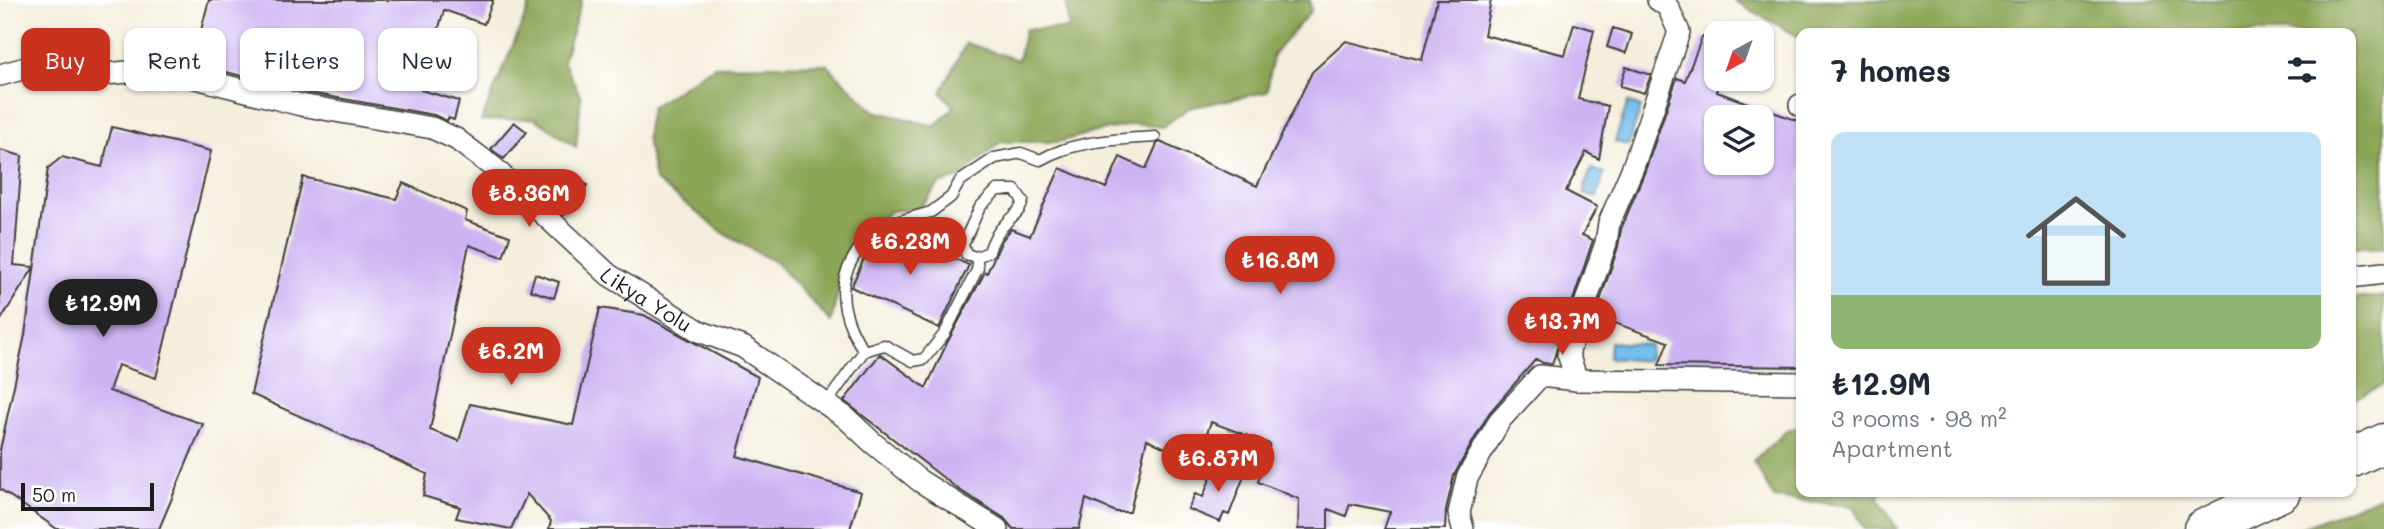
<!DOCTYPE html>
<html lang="en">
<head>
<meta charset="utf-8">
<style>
  :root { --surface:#fff; --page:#f6f6f7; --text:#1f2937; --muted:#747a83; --accent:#c8321e }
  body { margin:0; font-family:Mali,sans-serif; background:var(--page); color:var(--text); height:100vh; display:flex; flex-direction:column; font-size:26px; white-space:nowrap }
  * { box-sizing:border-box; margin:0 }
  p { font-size:23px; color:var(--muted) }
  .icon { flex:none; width:38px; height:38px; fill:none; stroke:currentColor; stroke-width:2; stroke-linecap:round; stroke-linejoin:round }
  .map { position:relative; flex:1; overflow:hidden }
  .drawer { position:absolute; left:1796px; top:28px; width:560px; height:469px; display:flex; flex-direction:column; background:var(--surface); border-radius:14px; box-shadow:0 2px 5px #0004 }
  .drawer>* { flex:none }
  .hud { position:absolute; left:21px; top:28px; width:665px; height:63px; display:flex; gap:14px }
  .needle { width:46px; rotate:220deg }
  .fabs { position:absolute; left:1704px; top:21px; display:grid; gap:14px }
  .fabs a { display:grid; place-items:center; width:70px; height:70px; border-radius:14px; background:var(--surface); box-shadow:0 2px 5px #0004; font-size:35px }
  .scale { position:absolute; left:21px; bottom:18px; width:133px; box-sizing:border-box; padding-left:7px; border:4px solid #1c1c1c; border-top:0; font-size:19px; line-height:24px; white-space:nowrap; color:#1c1c1c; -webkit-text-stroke:5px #fff; paint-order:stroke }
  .price { position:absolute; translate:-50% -60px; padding:0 16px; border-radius:24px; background:var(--accent); color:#fff; font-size:23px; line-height:46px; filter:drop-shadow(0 2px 4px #0008) }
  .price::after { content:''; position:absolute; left:50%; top:42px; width:21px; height:16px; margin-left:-10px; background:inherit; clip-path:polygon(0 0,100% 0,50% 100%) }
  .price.current { background:#222; color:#fff }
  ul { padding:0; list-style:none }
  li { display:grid; align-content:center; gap:14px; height:371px; padding:0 35px }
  li span { display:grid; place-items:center; height:217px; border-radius:14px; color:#555 }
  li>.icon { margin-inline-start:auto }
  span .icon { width:126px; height:126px; fill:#fffc; stroke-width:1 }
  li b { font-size:30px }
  h2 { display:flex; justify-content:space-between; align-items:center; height:84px; padding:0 35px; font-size:30px }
  .pill { padding:0 24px; border-radius:14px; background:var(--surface); box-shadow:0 2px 5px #0004; font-size:24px; line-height:63px }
  .pill.current { background:var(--accent); color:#fff }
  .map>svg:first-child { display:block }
</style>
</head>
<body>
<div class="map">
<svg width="2384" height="529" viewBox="0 0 2384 529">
  <rect width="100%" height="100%" fill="#fff"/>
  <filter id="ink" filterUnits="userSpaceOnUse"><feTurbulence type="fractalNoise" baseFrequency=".0143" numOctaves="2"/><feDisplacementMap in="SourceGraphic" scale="14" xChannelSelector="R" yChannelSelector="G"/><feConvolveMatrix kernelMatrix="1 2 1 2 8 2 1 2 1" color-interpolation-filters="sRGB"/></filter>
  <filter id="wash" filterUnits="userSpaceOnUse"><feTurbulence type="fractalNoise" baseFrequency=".00686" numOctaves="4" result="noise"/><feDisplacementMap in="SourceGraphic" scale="28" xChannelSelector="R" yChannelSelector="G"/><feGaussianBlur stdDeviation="1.57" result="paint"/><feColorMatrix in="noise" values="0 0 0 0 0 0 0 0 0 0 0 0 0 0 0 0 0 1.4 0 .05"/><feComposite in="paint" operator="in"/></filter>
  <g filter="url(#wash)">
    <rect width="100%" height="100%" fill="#f4eedc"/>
    <!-- forest -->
    <path fill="#8ca556" stroke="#546039" stroke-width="2" d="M532 0H582L563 61 581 97 576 147 534 118 481 121Z
      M1066 0H1310L1311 11 1273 55 1267 92 1189 108 1162 127 1136 124 1099 131 1058 142H1001L957 179 940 183 919 208 891 211 861 233 845 263 831 322 775 262 726 235 655 180 646 136 651 107 714 66 826 64 874 111 935 126 954 107 941 92 966 43 1018 60 1025 29H1069Z
      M1733 0H2384V248H2350V33H1801V38Z
      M2384 296V385L2350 401V299Z
      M1801 428V492H1880L1879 499 1897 529H1864L1853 506 1774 498 1753 461 1789 429Z
      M2384 495V529H2299Z"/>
    <!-- water -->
    <path fill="#74beed" stroke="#486d84" stroke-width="2" d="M1628 102 1641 107 1628 145 1615 141Z
      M1591 169 1604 173 1597 197 1583 193Z
      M1610 342 1650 345 1648 361 1609 358Z"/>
    <g id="blocks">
      <!-- building -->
      <path fill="#ccb4f3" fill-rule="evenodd" d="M209 0H493L484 24 444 10 421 90 459 101 454 120 448 118 447 121 434 115 304 92 207 67 200 34Z
        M1437 0H1491L1484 35 1565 55 1574 24 1594 30 1578 99 1608 106 1599 159 1586 152 1566 191 1597 207 1582 235 1593 240 1552 364 1543 363 1536 359 1489 413 1454 475 1446 510 1445 529H1384L1390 512 1350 504 1346 516 1328 509V529H1298L1299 499 1258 482 1270 444 1211 422 1196 463 1147 439 1130 512H1116L1086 499 1079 529H1013L1004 518 958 489 844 401 880 354 926 388 947 343 985 272 987 273 1002 240 1011 229 1030 236 1060 168 1106 188 1120 157 1146 169 1157 144 1160 142 1257 186 1312 72 1346 41 1422 60Z
        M1613 28 1632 34 1626 53 1607 47Z
        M1702 37 1717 43V92L1801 122V367L1659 365 1668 342 1595 316 1618 247 1621 229 1645 171 1677 78 1685 81ZM1717 117H1762V163H1717Z
        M1626 67 1651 75 1644 93 1620 86Z
        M514 122 527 132 504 159 491 149Z
        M112 127 211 151 156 378 118 365 109 391 203 424 159 529H57L0 489V450L25 335 48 168 62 157 102 167Z
        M0 150 22 156 14 265 34 267 0 321Z
        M572 174 587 185 564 215 551 203Z
        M303 177 396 199 403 183 467 211 465 220 510 236 503 257 469 245 430 430 459 441 470 404 573 425 600 308 644 315 758 377 737 456 861 492 850 529H549L551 521 527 494 511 529 456 518 460 507 423 496 427 474 251 394Z
        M894 231 969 265 939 328 851 287 868 250 879 236Z
        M535 274 559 282 554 298 530 290Z
        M1216 464 1244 476 1229 515 1224 513 1220 522 1188 509 1195 494 1203 497Z"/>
    </g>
  </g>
  <g filter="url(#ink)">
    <use href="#blocks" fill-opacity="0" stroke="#3c3c39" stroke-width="2"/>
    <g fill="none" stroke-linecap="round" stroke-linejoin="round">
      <defs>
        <path id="lane" d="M864 351C847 326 835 293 850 264 856 251 867 239 875 228L931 212 951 197 960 181 995 158 1021 153 1040 160C1075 140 1116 140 1155 137
          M826 404 864 351 884 345 913 361 924 359 945 333 978 268 976 257 966 254 963 244 980 207 997 190H1015L1023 201C1020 213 1013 215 1006 223 997 232 992 240 989 252L976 257"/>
        <g id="street">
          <path id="s1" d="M0 75 22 69 95 75 161 69 301 105 432 128 456 139 493 167 609 275 699 331 743 347 845 417 873 443 920 481 997 529"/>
          <path d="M1800 105H1801"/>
          <path d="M2350 277 2384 273"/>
          <path d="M1577 380 1568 354 1606 243 1609 223 1633 167 1679 32 1668 7 1658 0"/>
          <path d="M1463 529 1459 513 1467 478 1500 420 1540 376 1577 380 1801 383"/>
        </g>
        <path id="highway" d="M2350 459 2384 443
          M2203 529 2281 492"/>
      </defs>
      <!-- lane casing -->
      <use href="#lane" stroke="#3c3c39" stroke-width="13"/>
      <!-- street casing -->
      <use href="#street" stroke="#3c3c39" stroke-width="24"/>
      <!-- highway casing -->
      <use href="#highway" stroke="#3c3c39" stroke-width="41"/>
      <!-- lane -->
      <use href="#lane" stroke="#fff" stroke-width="10"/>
      <!-- street -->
      <use href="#street" stroke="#fff" stroke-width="21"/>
      <!-- highway -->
      <use href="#highway" stroke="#fff" stroke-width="38"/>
    </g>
  </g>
  <g text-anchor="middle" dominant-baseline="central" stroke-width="7" stroke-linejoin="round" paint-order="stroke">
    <!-- street labels -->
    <g font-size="21" fill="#1c1c1c" stroke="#fff">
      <text stroke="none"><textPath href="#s1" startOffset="716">Likya Yolu</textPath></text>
    </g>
  </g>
</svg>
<div class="fabs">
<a><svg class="needle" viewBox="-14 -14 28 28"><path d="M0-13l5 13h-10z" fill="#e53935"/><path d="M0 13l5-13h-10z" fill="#747a83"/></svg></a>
<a><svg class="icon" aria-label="layers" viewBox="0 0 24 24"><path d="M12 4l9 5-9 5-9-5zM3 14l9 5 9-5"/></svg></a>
</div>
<div class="scale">50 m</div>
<b class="price" style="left:529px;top:229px">₺8.36M</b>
<b class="price" style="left:910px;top:277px">₺6.23M</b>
<b class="price" style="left:1280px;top:296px">₺16.8M</b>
<b class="price current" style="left:103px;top:339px">₺12.9M</b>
<b class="price" style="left:1562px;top:357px">₺13.7M</b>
<b class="price" style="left:511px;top:387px">₺6.2M</b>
<b class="price" style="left:1218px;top:494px">₺6.87M</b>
<div class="hud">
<a class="pill current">Buy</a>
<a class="pill">Rent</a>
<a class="pill">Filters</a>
<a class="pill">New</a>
</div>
<section class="drawer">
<h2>7 homes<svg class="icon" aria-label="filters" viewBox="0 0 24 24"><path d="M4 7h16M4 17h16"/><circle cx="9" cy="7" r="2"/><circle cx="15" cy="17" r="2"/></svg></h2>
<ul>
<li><span style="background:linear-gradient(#bfe0f5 75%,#8fb573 0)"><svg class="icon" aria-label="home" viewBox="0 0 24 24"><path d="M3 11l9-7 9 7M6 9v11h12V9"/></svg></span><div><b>₺12.9M</b><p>3 rooms · 98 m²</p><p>Apartment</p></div></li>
</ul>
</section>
</div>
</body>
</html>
